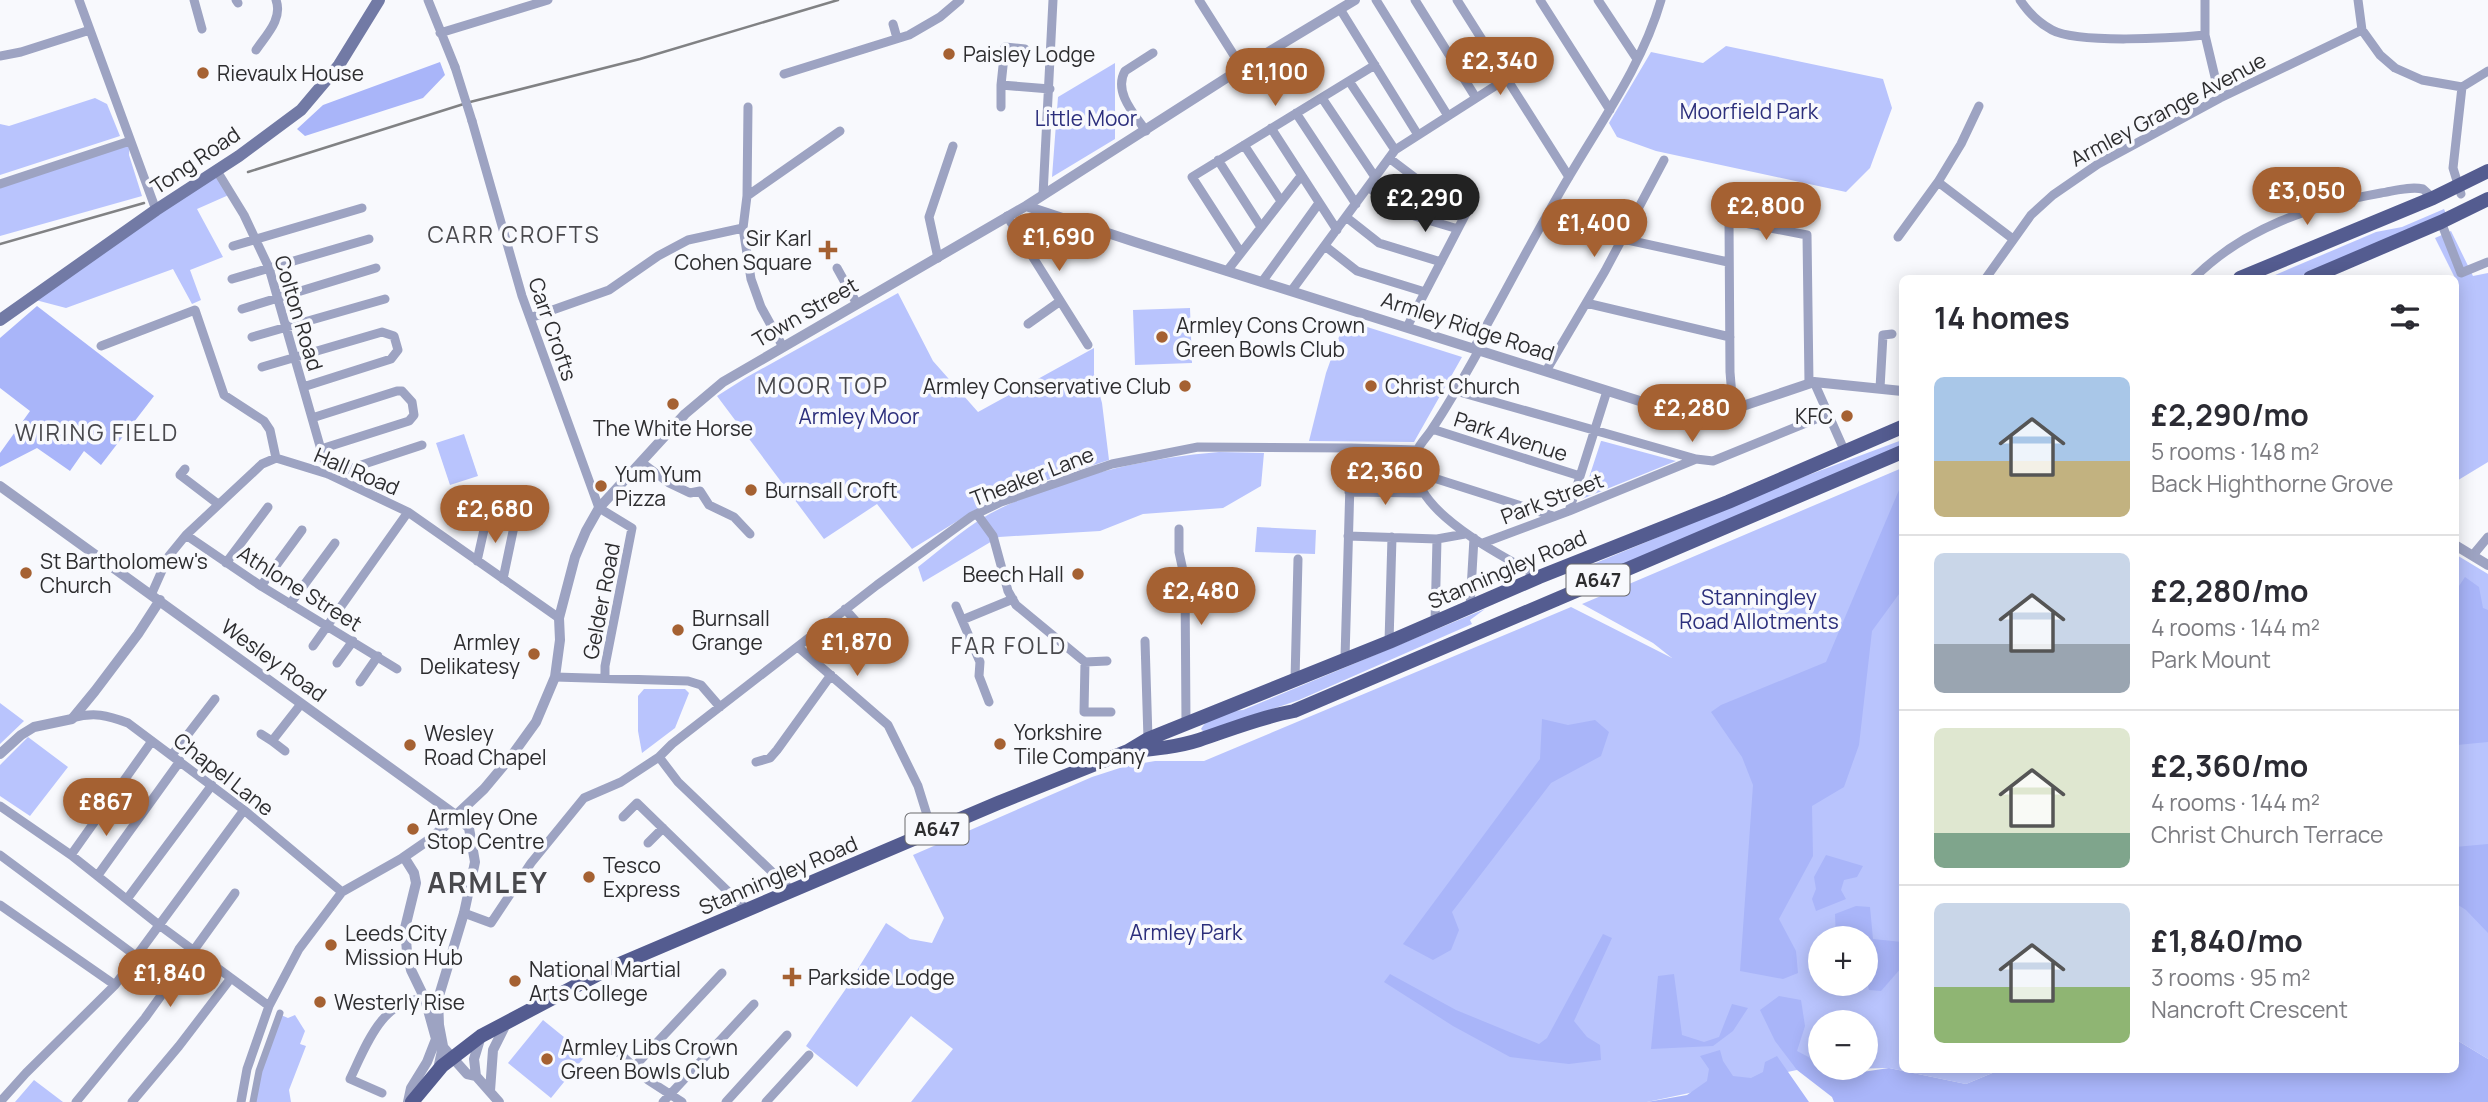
<!DOCTYPE html>
<html lang="en">
<head>
<meta charset="utf-8">
<style>
  :root { --surface:#fff; --page:#f7f7f7; --text:#2b2b33; --muted:#7c7c81; --line:#e1e1e2; --accent:#a56132 }
  body { margin:0; font-family:Manrope,sans-serif; background:var(--page); color:var(--text); height:100vh; display:flex; flex-direction:column; font-size:26px; white-space:nowrap }
  * { box-sizing:border-box; margin:0 }
  p { font-size:23px; color:var(--muted) }
  .icon { flex:none; width:38px; height:38px; fill:none; stroke:currentColor; stroke-width:2; stroke-linecap:round; stroke-linejoin:round }
  .map { position:relative; flex:1; overflow:hidden }
  .details { position:absolute; left:1899px; top:275px; width:560px; height:798px; display:flex; flex-direction:column; background:var(--surface); border-radius:10px; box-shadow:0 4px 18px #0003 }
  .details>* { flex:none }
  .tools { position:absolute; left:1808px; top:926px; display:grid; gap:14px }
  .tools a { display:grid; place-items:center; width:70px; height:70px; border-radius:50%; background:var(--surface); box-shadow:0 4px 18px #0003; font-size:35px }
  .price { position:absolute; translate:-50% -60px; padding:0 16px; border-radius:24px; background:var(--accent); color:#fff; font-size:23px; line-height:46px; filter:drop-shadow(0 2px 4px #0008) }
  .price::after { content:''; position:absolute; left:50%; top:42px; width:21px; height:16px; margin-left:-10px; background:inherit; clip-path:polygon(0 0,100% 0,50% 100%) }
  .price.active { background:#222; color:#fff }
  ul { padding:0; list-style:none }
  li { display:flex; align-items:center; gap:21px; height:175px; padding:0 35px }
  li+li { border-top:2px solid var(--line) }
  li span { display:grid; place-items:center; flex:none; width:196px; height:140px; border-radius:10px; color:#555 }
  li>.icon { margin-inline-start:auto }
  span .icon { width:84px; height:84px; fill:#fffc; stroke-width:1 }
  li b { font-size:30px }
  h2 { display:flex; justify-content:space-between; align-items:center; height:84px; padding:0 35px; font-size:30px }
  .map>svg:first-child { display:block }
</style>
</head>
<body>
<div class="map">
<svg width="2488" height="1102" viewBox="0 0 2488 1102">
  <rect width="100%" height="100%" fill="#f8f9fd"/>
  <!-- green -->
  <path fill="#b9c4fd" fill-rule="evenodd" d="M1726 46 1883 79 1892 108 1870 168 1846 192 1656 151 1617 137 1609 123 1651 52 1703 63Z
    M1115 63V139L1052 177 1058 97Z
    M95 98 107 104 120 136 0 175V124L9 126Z
    M130 141 129 155 142 196 0 236V184Z
    M217 171 231 194 197 209 223 257 190 270 201 300 192 304 173 269 66 308 28 298Z
    M2444 209 2446 214 2296 278H2268L2376 232 2402 227Z
    M2451 231 2473 276 2488 273V462L2455 482 2456 280 2435 238Z
    M898 293 933 361 978 412 1094 348V374L1102 403 1109 460 998 496 912 549 877 504 824 539 717 396 747 377Z
    M1190 308 1192 363 1135 365 1133 310Z
    M1345 320 1462 357 1414 442 1309 441 1326 373Z
    M464 434 478 476 450 485 436 443Z
    M1902 440V447L1576 584 1571 579 1574 572 1803 477Z
    M1601 441H1602L1676 461 1582 499Z
    M1219 452 1264 453 1261 486 1223 508 1143 514 1100 531 999 537 923 582 918 567C944 547 971 522 1001 508 1068 476 1146 458 1219 452Z
    M1902 468V1069H2002L1966 1084 1889 1068 1797 1070 1647 1102H911L953 1049 911 1016 857 1087 806 1046 845 990 886 923 910 939 932 943 944 918 913 855 1092 777 1126 766 1155 761H1204L1571 607 1672 658 1653 643 1582 604ZM1820 938H1866V984H1820ZM1820 1022H1866V1068H1820Z
    M1257 527 1316 530 1315 554 1255 552Z
    M2455 554 2488 574V1059L2455 1039Z
    M1485 609 1470 620 1472 624 1299 700 1204 732 1201 729C1208 716 1229 711 1243 710Z
    M644 689H685L689 693 675 728 642 753 638 731V696Z
    M0 703 24 721 0 744Z
    M28 737 68 767 30 816 0 796V765Z
    M281 1015 288 1018 295 1015 305 1031 300 1044 306 1046 289 1090 291 1102H255L258 1083Z
    M543 1020 586 1055 551 1098 508 1063Z
    M34 1080 63 1102H15Z"/>
  <!-- forest -->
  <path fill="#a9b5f9" d="M440 62 445 75 423 98 305 136 297 129 323 105Z
    M37 306 154 396 101 465 84 451 70 471 37 448 0 467V453L30 411 0 388V338Z
    M1902 483V590L1872 631 1859 745 1844 787 1812 806 1813 856 1779 919 1796 951 1798 973 1783 979 1740 971 1753 785 1742 757 1711 712 1721 705 1826 662Z
    M2465 577 2479 587 2483 608 2488 610V742L2457 745 2455 592Z
    M1542 719 1568 725 1595 720 1609 732 1601 756 1551 783 1452 912 1459 930 1451 950 1433 960 1403 944 1540 759Z
    M2488 844V933L2466 910 2455 903V847Z
    M1826 855 1863 866 1857 877 1844 880 1841 890 1846 899 1816 911 1812 899 1816 889 1814 877Z
    M1856 906 1870 907 1873 939 1902 942V967L1881 991 1869 990 1866 978V938H1836L1835 914Z
    M1603 934 1612 938 1574 1021 1587 1037 1600 1045 1601 1060 1569 1064 1510 1057 1453 1026 1384 982 1390 974 1456 1010 1539 1044 1547 1038Z
    M1674 974 1682 1035 1704 1042 1719 1037 1732 1004 1748 1008 1733 1031 1713 1046 1651 1049 1658 976Z
    M1779 996 1801 1000 1805 1026 1797 1051 1820 1063V1068H1827L1842 1075 1889 1068 1966 1084 2002 1069H2455V1039L2488 1059V1102H1834L1832 1097 1797 1070 1775 1041 1760 1010Z
    M1720 1050 1723 1061 1733 1076 1751 1078 1763 1072 1765 1062 1777 1056 1809 1102H1647L1687 1095 1707 1081 1709 1069 1700 1056Z"/>
  <g fill="none" stroke-linecap="round" stroke-linejoin="round">
    <!-- pedestrian -->
    <path stroke="#9da3c2" stroke-width="7" d="M253 1102 259 1071 280 1013"/>
    <!-- minor -->
    <path stroke="#9da3c2" stroke-width="9" d="M79 0 156 210
      M194 0 202 29
      M236 0 238 3
      M428 0 455 67
      M1199 0 1242 68
      M1376 0 1448 116
      M1415 0 1476 98
      M1457 0 1569 177
      M1540 0 1610 110
      M1598 0 1637 59
      M2020 0C2028 12 2039 23 2052 30 2078 44 2173 38 2205 35
      M2205 0V35L2220 98
      M2358 0 2362 30 2380 55 2395 68 2422 80 2462 87 2453 168 2461 194
      M1340 9 1418 135
      M893 24 897 38
      M440 33 548 0
      M1025 49 1005 47 1001 85 1050 89
      M256 50C266 35 283 19 276 0
      M0 56 21 52 90 30
      M784 74 909 35 940 17 960 0
      M1349 81 1395 150
      M2462 87 2488 71
      M1322 98 1375 177
      M748 107 747 196 743 228 751 279 761 307 783 347
      M1001 107V85
      M1296 113 1356 204
      M472 121 522 296 599 508 632 528 605 666V678
      M1271 128 1337 230
      M1146 131C1135 115 1113 92 1125 71L1153 53
      M1244 145 1281 201
      M1389 158 1418 180 1474 198 1407 327
      M1218 160 1261 227
      M217 171 244 215 269 268 328 474
      M1938 182 1961 144 1979 106
      M0 184 130 141
      M1368 187 1401 212 1458 229
      M1043 195 1053 0
      M747 196 840 131
      M1007 216 1088 345
      M1346 217 1379 243 1441 262
      M2441 222 2461 273 2488 262
      M1898 237 1938 182 2013 239
      M1623 239 1728 262
      M233 246 362 208
      M1325 246 1357 271 1425 292
      M1241 253 1192 177 1375 65
      M938 258 929 217 953 146
      M837 268 857 304
      M1227 271 1301 176
      M1986 278 2031 215 2053 195 2098 164 2220 98 2362 30
      M2194 278C2244 228 2312 205 2381 193 2394 191 2410 186 2423 189L2433 198
      M232 279 369 239
      M1262 282 1319 203
      M1292 290 1395 150 1506 79
      M1586 303 1730 337
      M242 309 376 268
      M530 318 609 290 658 256 688 240 743 228
      M1028 324 1059 302
      M252 337 385 299
      M101 346 195 310 224 395 264 421 270 430 276 458
      M1474 348C1506 291 1536 232 1570 175 1603 119 1643 63 1661 0
      M1479 350C1464 377 1449 404 1432 429 1428 436 1420 443 1417 451 1398 507 1501 554 1539 577
      M262 367 382 332 394 336 398 350 391 359 303 387
      M1546 371 1605 271 1664 160
      M1814 382 1845 452
      M1880 388 1883 335 1892 334
      M1456 391 1696 459
      M1733 408 1730 372 1729 220 1807 235 1809 383
      M312 418 397 391H402L412 402 414 415 409 421 321 449
      M1432 429 1580 476
      M276 458 328 474 408 512 559 618
      M641 462 669 483 690 493 700 491 709 505 734 517 750 534
      M185 469 180 475 218 504
      M1415 472 1553 516
      M331 475 422 445
      M1349 492 1422 493
      M1569 511 1607 391
      M977 514 993 536 1008 591 1016 605 1085 662 1084 712H1111
      M1179 529V552L1185 580 1186 724
      M186 535 261 586 397 669
      M1348 536 1437 539 1465 534
      M1483 543 1569 511 1696 459 1713 461 1828 414
      M2473 555 2488 537
      M477 561 492 494
      M226 563 268 507
      M503 579 516 517
      M261 586 302 530
      M152 593 168 557 186 535 262 464 276 458
      M290 604 335 543
      M956 606 980 662 979 676 989 702
      M1470 607 1474 538
      M845 609 881 650
      M962 620 1013 599
      M1435 622 1437 539
      M1145 641 1148 739
      M1389 642 1392 537
      M313 646 408 512
      M798 647 888 725 918 786 932 831
      M1345 658 1351 448
      M1085 662 1107 661
      M337 663 353 641
      M555 677 688 681 701 685 720 707
      M1295 680 1298 559
      M360 682 378 656
      M72 718C94 712 107 715 128 723L244 810 342 892
      M261 734 272 741
      M285 751 272 741 301 704
      M172 755 215 699
      M659 757 678 782 791 890
      M756 762 770 758 777 750 831 675
      M0 806 71 855 159 925 269 1006
      M623 817 637 803 747 910
      M648 843 663 828
      M0 855 136 956
      M71 855 152 741
      M98 875 180 761
      M127 899 212 785
      M0 905 115 985
      M464 913 491 923 531 863 584 798 621 782 659 757 672 744 877 585 972 516 1001 502 1112 464 1198 447 1351 448 1417 450
      M614 1048 648 1080 682 1102
      M634 1067 722 973
      M382 1093 350 1079C366 1046 382 998 425 999
      M0 1102 26 1073 115 985 244 810
      M76 1102 145 1018 235 893
      M132 1102 179 1046 231 978
      M241 1102 247 1069 269 1006 299 949 342 892 404 857
      M663 1102 754 1004
      M726 1102 787 1035
      M766 1102 809 1055"/>
    <!-- tertiary -->
    <path stroke="#9da3c2" stroke-width="10" d="M1026 206 1135 242 1684 415 1704 419 1814 382 1902 391
      M0 486 457 816 469 828 475 862 464 913 438 999 439 1025 443 1046 438 1069
      M2455 545 2488 565
      M0 754 21 735 34 727 72 719 95 691 138 634 160 600
      M476 1076 474 1059 481 1036
      M490 1091 493 1050 506 1024
      M408 1102 411 1088 427 1062 436 1039
      M499 1102 476 1076 467 1074 436 1039 425 999 411 970 407 952 405 928 416 883 414 873 404 857 433 837 484 789 510 758 536 722 555 677 560 640 559 618 575 557 586 531 599 508 685 414 723 382 1026 206 1242 68 1355 0"/>
    <!-- secondary -->
    <path stroke="#727aa5" stroke-width="12" d="M0 320 156 210 239 156 301 110 339 65 379 0"/>
    <!-- primary -->
    <path stroke="#545c90" stroke-width="14" d="M2240 278 2433 198 2488 171
      M2310 278 2441 222 2488 199
      M1133 751C1155 749 1177 747 1199 740 1232 729 1258 718 1294 711L1902 452
      M412 1102 442 1066 481 1036 608 969 998 803 1128 751 1148 739 1389 642 1539 577 1728 502 1902 427"/>
    <!-- rail -->
    <path stroke="#818284" stroke-width="2.5" d="M248 172 470 102 640 59 838 0
      M0 244 144 203"/>
    <!-- minor-bridge -->
    <path stroke="#9da3c2" stroke-width="9" d="M455 67 472 121"/>
  </g>
  <!-- markers -->
  <g fill="#a56132" stroke="#f8f9fd" stroke-width="2.5">
    <circle cx="949" cy="54" r="7"/>
    <circle cx="203" cy="73" r="7"/>
    <path d="M824.5 239.5h7v7h7v7h-7v7h-7v-7h-7v-7h7z"/>
    <circle cx="1162" cy="337" r="7"/>
    <circle cx="1185" cy="386" r="7"/>
    <circle cx="1371" cy="386" r="7"/>
    <circle cx="673" cy="404" r="7"/>
    <circle cx="1847" cy="416" r="7"/>
    <circle cx="601" cy="486" r="7"/>
    <circle cx="751" cy="490" r="7"/>
    <circle cx="26" cy="573" r="7"/>
    <circle cx="1078" cy="574" r="7"/>
    <circle cx="678" cy="630" r="7"/>
    <circle cx="534" cy="654" r="7"/>
    <circle cx="1000" cy="744" r="7"/>
    <circle cx="410" cy="745" r="7"/>
    <circle cx="413" cy="829" r="7"/>
    <circle cx="589" cy="877" r="7"/>
    <circle cx="331" cy="945" r="7"/>
    <path d="M788.5 966.5h7v7h7v7h-7v7h-7v-7h-7v-7h7z"/>
    <circle cx="515" cy="981" r="7"/>
    <circle cx="320" cy="1002" r="7"/>
    <circle cx="547" cy="1059" r="7"/>
  </g>
  <g text-anchor="middle" dominant-baseline="central" stroke-width="7" stroke-linejoin="round" paint-order="stroke">
    <!-- shield labels -->
    <g fill="#f8f9fd" stroke="#6a6a6d" stroke-width="2">
      <rect x="1566.5" y="564.5" width="63" height="31" rx="5"/>
      <rect x="905.5" y="813.5" width="63" height="31" rx="5"/>
    </g>
    <g font-size="19" font-weight="bold" fill="#2d2d2f">
      <text x="1598" y="580">A647</text>
      <text x="937" y="829">A647</text>
    </g>
    <!-- poi labels -->
    <g font-size="21" fill="#2d2d2f" stroke="#f8f9fd" text-anchor="start">
      <text x="963" y="54">Paisley Lodge</text>
      <text x="217" y="73">Rievaulx House</text>
      <text x="812" y="238" text-anchor="end">Sir Karl<tspan x="812" dy="24">Cohen Square</tspan></text>
      <text x="1176" y="325">Armley Cons Crown<tspan x="1176" dy="24">Green Bowls Club</tspan></text>
      <text x="1171" y="386" text-anchor="end">Armley Conservative Club</text>
      <text x="1385" y="386">Christ Church</text>
      <text x="1833" y="416" text-anchor="end">KFC</text>
      <text x="673" y="428" text-anchor="middle">The White Horse</text>
      <text x="615" y="474">Yum Yum<tspan x="615" dy="24">Pizza</tspan></text>
      <text x="765" y="490">Burnsall Croft</text>
      <text x="40" y="561">St Bartholomew's<tspan x="40" dy="24">Church</tspan></text>
      <text x="1064" y="574" text-anchor="end">Beech Hall</text>
      <text x="692" y="618">Burnsall<tspan x="692" dy="24">Grange</tspan></text>
      <text x="520" y="642" text-anchor="end">Armley<tspan x="520" dy="24">Delikatesy</tspan></text>
      <text x="1014" y="732">Yorkshire<tspan x="1014" dy="24">Tile Company</tspan></text>
      <text x="424" y="733">Wesley<tspan x="424" dy="24">Road Chapel</tspan></text>
      <text x="427" y="817">Armley One<tspan x="427" dy="24">Stop Centre</tspan></text>
      <text x="603" y="865">Tesco<tspan x="603" dy="24">Express</tspan></text>
      <text x="345" y="933">Leeds City<tspan x="345" dy="24">Mission Hub</tspan></text>
      <text x="529" y="969">National Martial<tspan x="529" dy="24">Arts College</tspan></text>
      <text x="808" y="977">Parkside Lodge</text>
      <text x="334" y="1002">Westerly Rise</text>
      <text x="561" y="1047">Armley Libs Crown<tspan x="561" dy="24">Green Bowls Club</tspan></text>
    </g>
    <!-- street labels -->
    <g font-size="21" fill="#2d2d2f" stroke="#f8f9fd">
      <text transform="translate(2168 109) rotate(-28)">Armley Grange Avenue</text>
      <text transform="translate(195 160) rotate(-34)">Tong Road</text>
      <text transform="translate(805 312) rotate(-30)">Town Street</text>
      <text transform="translate(299 313) rotate(73)">Colton Road</text>
      <text transform="translate(1468 326) rotate(18)">Armley Ridge Road</text>
      <text transform="translate(553 329) rotate(71)">Carr Crofts</text>
      <text transform="translate(1511 436) rotate(18)">Park Avenue</text>
      <text transform="translate(357 471) rotate(23)">Hall Road</text>
      <text transform="translate(1032 476) rotate(-21)">Theaker Lane</text>
      <text transform="translate(1552 498) rotate(-21)">Park Street</text>
      <text transform="translate(1507 569) rotate(-23)">Stanningley Road</text>
      <text transform="translate(300 588) rotate(32)">Athlone Street</text>
      <text transform="translate(601 601) rotate(-79)">Gelder Road</text>
      <text transform="translate(274 660) rotate(36)">Wesley Road</text>
      <text transform="translate(224 774) rotate(38)">Chapel Lane</text>
      <text transform="translate(778 875) rotate(-23)">Stanningley Road</text>
    </g>
    <!-- park labels -->
    <g font-size="21" fill="#2c2f7c" stroke="#f8f9fd">
      <text x="1749" y="111">Moorfield Park</text>
      <text x="1086" y="118">Little Moor</text>
      <text x="859" y="416">Armley Moor</text>
      <text x="1759" y="597">Stanningley<tspan x="1759" dy="24">Road Allotments</tspan></text>
      <text x="1186" y="932">Armley Park</text>
    </g>
    <!-- neighbourhood labels -->
    <g font-size="23" letter-spacing="2" fill="#49494d" stroke="#f8f9fd">
      <text x="514" y="234">CARR CROFTS</text>
      <text x="823" y="385">MOOR TOP</text>
      <text x="97" y="432">WIRING FIELD</text>
      <text x="1009" y="645">FAR FOLD</text>
    </g>
    <!-- district labels -->
    <g font-size="28" font-weight="bold" letter-spacing="2" fill="#49494d" stroke="#f8f9fd">
      <text x="488" y="882">ARMLEY</text>
    </g>
  </g>
</svg>
<div class="tools">
<a>+</a>
<a>−</a>
</div>
<b class="price" style="left:1500px;top:97px">£2,340</b>
<b class="price" style="left:1275px;top:108px">£1,100</b>
<b class="price" style="left:2307px;top:227px">£3,050</b>
<b class="price active" style="left:1425px;top:234px">£2,290</b>
<b class="price" style="left:1766px;top:242px">£2,800</b>
<b class="price" style="left:1594px;top:259px">£1,400</b>
<b class="price" style="left:1059px;top:273px">£1,690</b>
<b class="price" style="left:1692px;top:444px">£2,280</b>
<b class="price" style="left:1385px;top:507px">£2,360</b>
<b class="price" style="left:495px;top:545px">£2,680</b>
<b class="price" style="left:1201px;top:627px">£2,480</b>
<b class="price" style="left:857px;top:678px">£1,870</b>
<b class="price" style="left:106px;top:838px">£867</b>
<b class="price" style="left:170px;top:1009px">£1,840</b>
<section class="details">
<h2>14 homes<svg class="icon" aria-label="filters" viewBox="0 0 24 24"><path d="M4 7h16M4 17h16"/><circle cx="9" cy="7" r="2"/><circle cx="15" cy="17" r="2"/></svg></h2>
<ul>
<li><span style="background:linear-gradient(#a9c7e8 60%,#c2b280 0)"><svg class="icon" aria-label="home" viewBox="0 0 24 24"><path d="M3 11l9-7 9 7M6 9v11h12V9"/></svg></span><div><b>£2,290/mo</b><p>5 rooms · 148 m²</p><p>Back Highthorne Grove</p></div></li>
<li><span style="background:linear-gradient(#c9d6e8 65%,#9aa5b1 0)"><svg class="icon" aria-label="home" viewBox="0 0 24 24"><path d="M3 11l9-7 9 7M6 9v11h12V9"/></svg></span><div><b>£2,280/mo</b><p>4 rooms · 144 m²</p><p>Park Mount</p></div></li>
<li><span style="background:linear-gradient(#dfe7d0 75%,#7fa58c 0)"><svg class="icon" aria-label="home" viewBox="0 0 24 24"><path d="M3 11l9-7 9 7M6 9v11h12V9"/></svg></span><div><b>£2,360/mo</b><p>4 rooms · 144 m²</p><p>Christ Church Terrace</p></div></li>
<li><span style="background:linear-gradient(#c9d6e8 60%,#8fb573 0)"><svg class="icon" aria-label="home" viewBox="0 0 24 24"><path d="M3 11l9-7 9 7M6 9v11h12V9"/></svg></span><div><b>£1,840/mo</b><p>3 rooms · 95 m²</p><p>Nancroft Crescent</p></div></li>
</ul>
</section>
</div>
</body>
</html>
